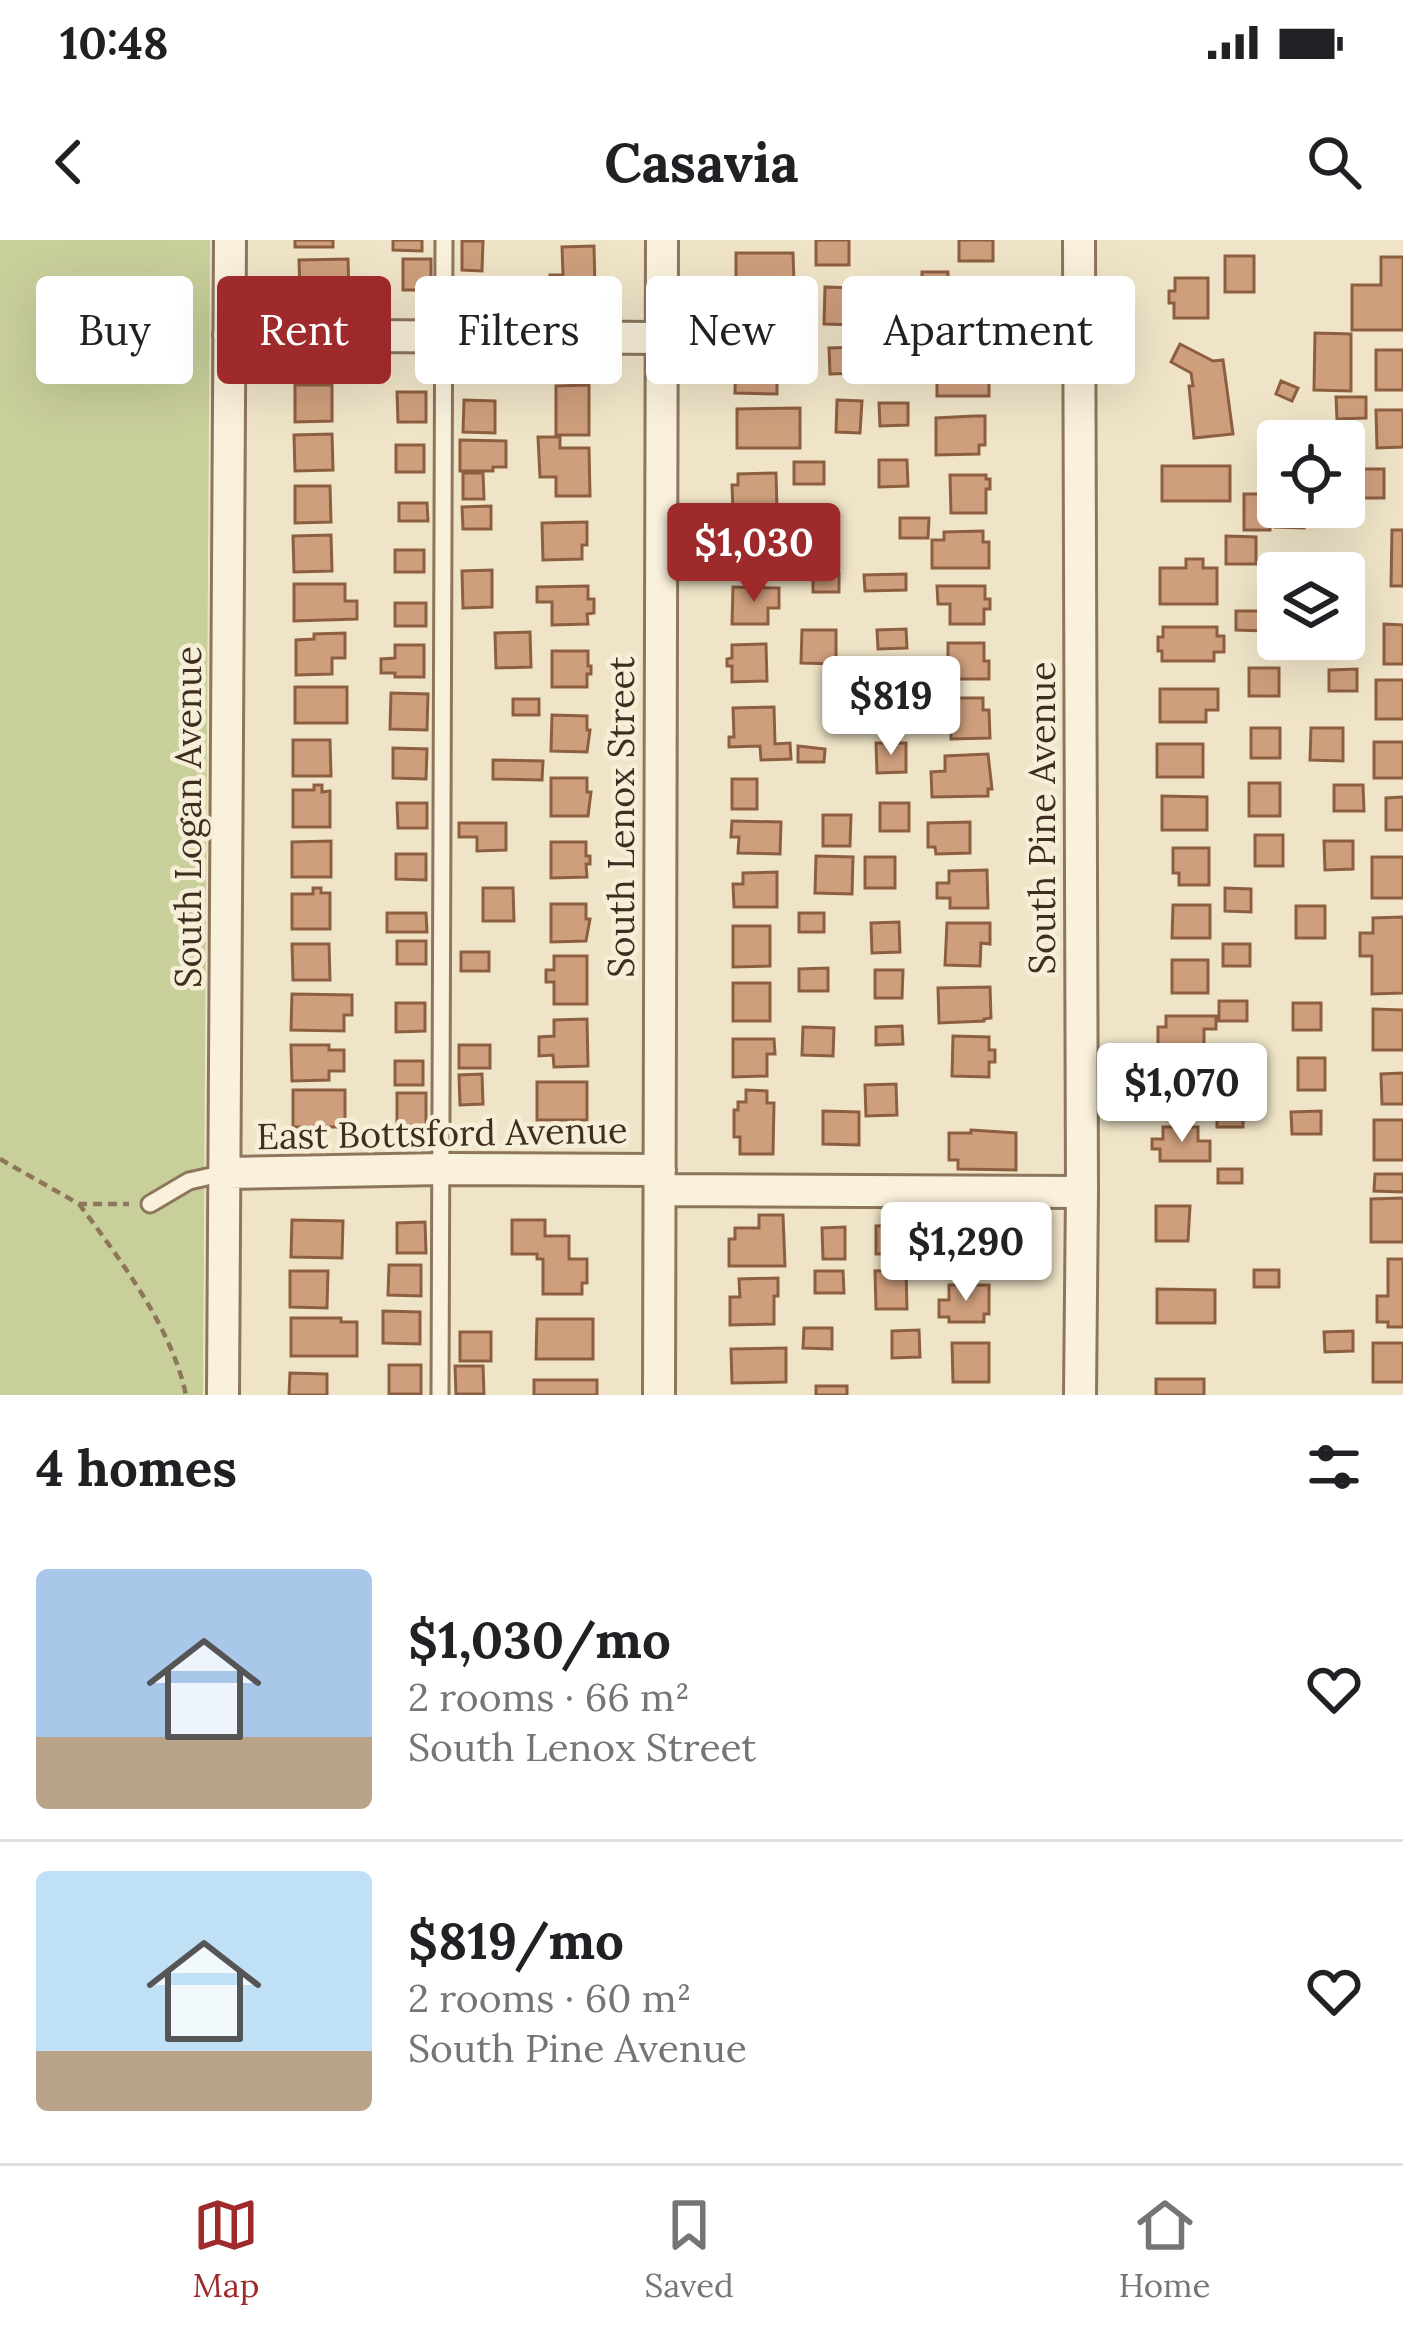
<!DOCTYPE html>
<html lang="en">
<head>
<meta charset="utf-8">
<style>
  :root { --surface:#fff; --page:#f6f6f6; --text:#202124; --muted:#757577; --line:#e0e0e0; --accent:#9e2a2b }
  body { margin:0; font-family:Lora,serif; background:var(--page); color:var(--text); height:100vh; display:flex; flex-direction:column; font-size:45px; white-space:nowrap }
  * { box-sizing:border-box; margin:0 }
  p { font-size:39px; color:var(--muted) }
  .icon { flex:none; width:66px; height:66px; fill:none; stroke:currentColor; stroke-width:2; stroke-linecap:round; stroke-linejoin:round }
  .map { position:relative; height:1155px; overflow:hidden }
  .drawer { display:flex; flex-direction:column; background:var(--surface); flex:1 }
  .drawer>* { flex:none }
  .guide { position:absolute; left:36px; top:36px; width:1332px; height:108px; display:flex; gap:24px }
  .controls { position:absolute; left:1257px; top:180px; display:grid; gap:24px }
  .controls a { display:grid; place-items:center; width:108px; height:108px; border-radius:12px; background:var(--surface); box-shadow:0 12px 48px #0002; font-size:60px }
  .price { position:absolute; translate:-50% -102px; padding:0 27px; border-radius:12px; background:#fff; color:#222; font-size:39px; line-height:78px; filter:drop-shadow(0 3px 6px #0008) }
  .price::after { content:''; position:absolute; left:50%; top:72px; width:36px; height:27px; margin-left:-18px; background:inherit; clip-path:polygon(0 0,100% 0,50% 100%) }
  .price.current { background:var(--accent); color:#fff }
  ul { padding:0; list-style:none }
  li { display:flex; align-items:center; gap:36px; height:300px; padding:0 36px }
  li+li { border-top:3px solid var(--line) }
  li span { display:grid; place-items:center; flex:none; width:336px; height:240px; border-radius:12px; color:#555 }
  li>.icon { margin-inline-start:auto }
  span .icon { width:144px; height:144px; fill:#fffc; stroke-width:1 }
  li b { font-size:51px }
  h2 { display:flex; justify-content:space-between; align-items:center; height:144px; padding:0 36px; font-size:51px }
  .pill { padding:0 42px; border-radius:12px; background:var(--surface); box-shadow:0 12px 48px #0002; font-size:42px; line-height:108px }
  .pill.current { background:var(--accent); color:#fff }
  .status { display:flex; justify-content:space-between; align-items:center; height:84px; padding:0 60px; background:var(--surface); direction:ltr }
  .status svg { height:33px; fill:currentColor }
  header { display:flex; justify-content:space-between; align-items:center; height:156px; padding:0 36px; background:var(--surface); font-size:54px; font-weight:700 }
  .tab-bar { display:flex; justify-content:space-around; align-items:center; height:168px; border-top:3px solid var(--line); background:var(--surface); font-size:33px; color:var(--muted) }
  .tab-bar a { display:grid; justify-items:center; gap:6px }
  .tab-bar .current { color:var(--accent) }
  .map>svg:first-child { display:block }
</style>
</head>
<body>
<div class="status"><b>10:48</b><svg viewBox="0 0 49 12"><path d="M0 12V9h3v3zM5 12V6h3v6zM10 12V3h3v9zM15 12V0h3v12zM26 1h20v11H26zM47 4h2v5h-2z"/></svg></div>
<header><svg class="icon" aria-label="back" viewBox="0 0 24 24"><path d="M15 5l-7 7 7 7"/></svg>Casavia<svg class="icon" aria-label="search" viewBox="0 0 24 24"><circle cx="10" cy="10" r="6"/><path d="M15 15l6 6"/></svg></header>
<div class="map">
<svg width="1403" height="1155" viewBox="0 0 1403 1155">
  <rect width="100%" height="100%" fill="#f0e4c8"/>
  <!-- green -->
  <path fill="#c9cf9b" d="M0 0H210L203 1155H0Z"/>
  <!-- building -->
  <path fill="#cf9f7d" stroke="#8d5f41" stroke-width="3" d="M295 0H333V7H295Z
    M393 0H422V11L393 10Z
    M816 0H849V25H816Z
    M959 0H993V21H959Z
    M462 1H483L482 31 462 30Z
    M594 6 595 49 551 50 550 35H563L562 7Z
    M736 13H793L794 45H736Z
    M1225 16H1254V52H1225Z
    M1381 17H1403V90H1352V45H1381Z
    M348 19 349 55 300 53 299 20Z
    M403 19H431V50H403Z
    M922 32H948V54L922 55Z
    M1175 38H1208V78H1174V63H1169V51H1175Z
    M501 43V59H481V44Z
    M825 47 859 48 858 85 824 84Z
    M952 60H986L987 75H992V100H953Z
    M742 63H778V102H737V79H742Z
    M1315 93 1351 94V151L1314 150Z
    M1180 104 1213 121 1223 120 1233 194 1194 198 1189 146H1193L1191 133 1171 122Z
    M862 107 863 133 830 134 829 108Z
    M879 109H907L908 134 879 135Z
    M1376 110H1403V150H1376Z
    M736 113H786L785 135H777V154L735 153Z
    M958 120H989V156H937V129H958Z
    M1281 141 1298 148 1292 161 1276 154Z
    M295 145H332V181L295 182Z
    M589 145V195H556V146Z
    M397 152H426V182H398Z
    M1336 157H1366V178L1337 179Z
    M464 160 495 161V193L463 192Z
    M837 160 862 161 860 193 836 192Z
    M879 163H908V185L880 186Z
    M800 168V208H737V169Z
    M1376 170H1403V207L1377 208Z
    M974 176H985V205H979V214L936 215V178Z
    M332 194 333 230 295 231 294 195Z
    M538 197H560V208H589L590 256H556V237H540Z
    M460 200 506 201V227H493V231H460Z
    M396 205H424V232H396Z
    M879 220H907L908 246 879 247Z
    M794 222H824V244H794Z
    M1162 226H1230V261H1162Z
    M1344 229H1384V258H1344Z
    M463 233H483L484 259H463Z
    M776 233 777 270 733 271 732 245H738V234Z
    M950 235H986V239H990V249H986V273H951Z
    M295 246H330L331 282 295 283Z
    M1244 254H1271L1270 290H1244Z
    M399 263H427L428 281H399Z
    M491 266V289H463L462 267Z
    M1275 267H1304V288L1275 287Z
    M787 276H815V296H786Z
    M900 278H929L928 298H900Z
    M587 282V305H582V319L543 320 542 283Z
    M732 290 781 291 780 307H768L767 328 732 327Z
    M1392 290H1403V346H1391Z
    M983 291V302H989V328H932V300H944V292Z
    M331 295 332 331 294 332 293 296Z
    M1226 296 1256 297V324H1226Z
    M395 310H424V332H395Z
    M1186 319H1203V328H1217V364H1160V328H1186Z
    M492 330V367L463 368 462 331Z
    M813 333H839V352H813Z
    M906 334V350L865 351 864 335Z
    M294 344H345V361H357V379L294 381Z
    M588 346V359H594V373L587 374 588 384 552 385V362H537V347Z
    M937 346H985V359H990V369H984V384H950V364H938Z
    M733 347 779 348V368H768V384H732Z
    M395 363H426V386H395Z
    M1236 371H1265V391L1236 390Z
    M1344 372H1352V403H1320V399H1344Z
    M1384 384 1403 385V424H1384Z
    M1163 387H1217V396H1224V412H1214V421H1162V411H1158V397H1163Z
    M906 389 907 408 878 409 877 390Z
    M802 390H836V424L801 423Z
    M530 392 531 427 496 428 495 393Z
    M345 393V418H332V434L296 435V400L314 399V394Z
    M948 403H984V421H989V439H948Z
    M766 404 767 441 732 442V426H727V419L732 418V405Z
    M395 405H424V437H395V433H381V419L395 418Z
    M552 411H588V426H591V434H587V447H552Z
    M1249 428H1279V456H1249Z
    M1357 429V451H1329V430Z
    M1376 440H1403V479H1376Z
    M295 447H347V483H295Z
    M879 447H907L908 476H879Z
    M1160 449H1218V470H1206V482H1160Z
    M391 453 428 454 427 490 390 489Z
    M951 458H983V470H989L990 498 951 499V474L946 471V464Z
    M513 459H539V475H513Z
    M774 467 775 504 790 503 791 519 761 520 760 506 729 507V497H734L733 468Z
    M552 475 587 476V490H590L587 512 551 511Z
    M1251 488H1280V518H1251Z
    M1311 488H1343V521L1310 520Z
    M293 500H330L331 536H293Z
    M1374 502H1403V538H1374Z
    M876 503H906V532L877 533Z
    M1157 504H1203V537H1157Z
    M798 506 825 509 824 522H798Z
    M393 508 427 509 426 539 393 538Z
    M988 514 992 549H988V556L932 557 931 532 945 531V516Z
    M493 520 543 521 542 540 493 539Z
    M551 538H587V552H591L588 576H551Z
    M732 539H757V569H732Z
    M1249 543H1280V576H1249Z
    M314 545H322V552L330 551V587H293V550H314Z
    M1334 545H1363L1364 571H1334Z
    M1162 556 1207 557V590H1162Z
    M1403 557V590H1386V558Z
    M397 563H427V588H398Z
    M880 563H909V591H880Z
    M823 575H851L850 606H823Z
    M732 581 781 582 780 614 738 613 739 597H731Z
    M970 582V613L936 614 935 607H928V583Z
    M459 583H506V610L477 611V597H459Z
    M1255 595H1283V626H1255Z
    M331 601V637H292V602Z
    M1324 601H1353V629L1325 630Z
    M551 602H586V616H590V624H586L587 637 551 638Z
    M1173 608H1209V645H1179V633H1173Z
    M396 614H426V640L396 639Z
    M816 616 853 617 852 654 815 653Z
    M865 617H895V648H865Z
    M1372 617H1403V658H1372Z
    M987 630 988 668H950V658H937V643H949V631Z
    M777 632V667H734L733 644H743V633Z
    M313 648H321V653H330V689H292V654H313Z
    M483 648H513L514 681H483Z
    M1225 648 1251 649V672L1225 671Z
    M551 664H586V679H590L586 701 551 702Z
    M1173 665H1210V698H1172Z
    M1296 666H1325V698H1296Z
    M387 673H426L427 692H387Z
    M799 673H824V692H799Z
    M1403 677V753L1372 754V716H1360V693H1373V678Z
    M899 682 900 712 872 713 871 683Z
    M947 683H990V704L981 703 980 726 945 725Z
    M733 686H770V726L733 727Z
    M397 701H426V724H397Z
    M292 704H329L330 740H293Z
    M1223 704H1250V726H1223Z
    M461 712H489V731H461Z
    M554 716H587V764H554V742H546V730H554Z
    M1172 720H1208V753H1172Z
    M828 728V751H799V729Z
    M875 730H903L902 758H875Z
    M733 743H770V781H733Z
    M990 747 991 778 984 779V781L939 783 938 748Z
    M292 754 352 755V775H344V791L291 790Z
    M1219 761H1247V781H1219Z
    M396 763H425V791L396 792Z
    M1293 763H1321V790H1293Z
    M1373 769 1403 770V810H1373Z
    M1166 776H1216V789H1204V809H1158V787H1166Z
    M587 779 588 826 554 827 553 815 539 816V797L554 796V780Z
    M902 786 903 804 876 805V787Z
    M803 787 834 788 833 816 802 815Z
    M953 796 989 797V810H995V822H989V837L952 836Z
    M733 799H774L775 814H767V836L733 837Z
    M291 805H329V810H344V831H329V840L292 841Z
    M459 805H490V828H459Z
    M1220 817H1242V830H1220Z
    M1298 818H1325V850H1298Z
    M395 821H423V845H395Z
    M1158 830H1200V863H1158Z
    M1403 833V864H1382L1381 834Z
    M482 834 483 864 460 865 459 835Z
    M537 842H587V880H537Z
    M896 844 897 875 866 876 865 845Z
    M293 850H345V887H293Z
    M746 850 767 851V863H774L773 914H740V897H734V870H738V862H746Z
    M397 853H426V886H397Z
    M823 871 859 872V905L823 904Z
    M1217 871H1243V887H1217Z
    M1321 871V894H1292L1291 872Z
    M1374 880H1403V920H1374Z
    M1163 887H1198V901H1210V921H1160V909H1152V899H1163Z
    M971 890 1016 893V930L958 929V920H949V893H971Z
    M1218 929H1242V943H1218Z
    M1375 934H1403V952L1374 951Z
    M1403 958V1002H1371V959Z
    M1156 966H1190L1188 1001H1156Z
    M759 975H783L785 1026H729V999H735V988H759Z
    M954 977H972V988H988V1003H992V1023H947V987H954Z
    M292 980 343 981 342 1018 291 1017Z
    M512 980H545V996H569V1019H587V1043H582V1054H543V1019H537V1014H512Z
    M425 982 426 1013H397V983Z
    M903 985 904 1013 876 1014V986Z
    M845 987V1019H823L822 988Z
    M1388 1019H1403V1087H1388V1082H1377V1056H1388Z
    M389 1025H421V1056L388 1055Z
    M906 1030 907 1069H876L875 1031Z
    M1254 1030H1279V1047H1254Z
    M290 1031H328L327 1068 290 1067Z
    M815 1031H843L844 1053H815Z
    M778 1038V1056H774V1084L730 1085V1057H740L739 1039Z
    M949 1045H989V1074H984V1082H949V1077H939V1060H949Z
    M1157 1049 1215 1050V1083H1157Z
    M383 1071 420 1072V1104L383 1103Z
    M291 1078H341V1082H357V1116H291Z
    M537 1079H593V1119H536Z
    M804 1088H832V1109L803 1108Z
    M919 1090 920 1117 892 1118V1091Z
    M1353 1091V1111L1325 1112 1324 1092Z
    M460 1092H491V1121H460Z
    M952 1103H989V1142H953Z
    M1373 1103H1403V1142H1373Z
    M786 1108V1142L732 1143 731 1109Z
    M389 1125H421V1154H389Z
    M455 1126H483L484 1154H456Z
    M290 1133 327 1134V1155H289Z
    M1156 1139H1204V1155H1156Z
    M534 1140H597V1155H534Z
    M816 1146H847V1155H816Z"/>
  <g fill="none" stroke-linecap="round" stroke-linejoin="round">
    <defs>
      <path id="service" d="M150 964 189 941 225 933
        M440 1155 444 0"/>
      <path id="minor" d="M1079 0 1082 952 1080 1155
        M229 95 661 98
        M225 933 443 929 660 930
        M660 950 1082 952
        M223 1155 230 0
        M659 1155 662 0"/>
    </defs>
    <!-- service casing -->
    <use href="#service" stroke="#8d765c" stroke-width="21"/>
    <!-- minor casing -->
    <use href="#minor" stroke="#8d765c" stroke-width="36"/>
    <!-- path -->
    <path stroke="#8d765c" stroke-width="4.5" stroke-dasharray="9 6" stroke-linecap="butt" d="M0 919 79 964H129
      M79 964C120 1019 172 1088 186 1155"/>
    <!-- service -->
    <use href="#service" stroke="#faf1dc" stroke-width="15"/>
    <!-- minor -->
    <use href="#minor" stroke="#faf1dc" stroke-width="30"/>
  </g>
  <g text-anchor="middle" dominant-baseline="central" stroke-width="9" stroke-linejoin="round" paint-order="stroke">
    <!-- street labels -->
    <g font-size="36" fill="#3d2e20" stroke="#f7eed8">
      <text transform="translate(188 577) rotate(-90)">South Logan Avenue</text>
      <text transform="translate(621 577) rotate(-90)">South Lenox Street</text>
      <text transform="translate(1042 578) rotate(-90)">South Pine Avenue</text>
      <text transform="translate(442 893) rotate(-1)">East Bottsford Avenue</text>
    </g>
  </g>
</svg>
<div class="controls">
<a><svg class="icon" aria-label="locate" viewBox="0 0 24 24"><circle cx="12" cy="12" r="6"/><path d="M12 2v4M12 18v4M2 12h4M18 12h4"/></svg></a>
<a><svg class="icon" aria-label="layers" viewBox="0 0 24 24"><path d="M12 4l9 5-9 5-9-5zM3 14l9 5 9-5"/></svg></a>
</div>
<b class="price current" style="left:754px;top:365px">$1,030</b>
<b class="price" style="left:891px;top:518px">$819</b>
<b class="price" style="left:1182px;top:905px">$1,070</b>
<b class="price" style="left:966px;top:1064px">$1,290</b>
<div class="guide">
<a class="pill">Buy</a>
<a class="pill current">Rent</a>
<a class="pill">Filters</a>
<a class="pill">New</a>
<a class="pill">Apartment</a>
</div>
</div>
<section class="drawer">
<h2>4 homes<svg class="icon" aria-label="filters" viewBox="0 0 24 24"><path d="M4 7h16M4 17h16"/><circle cx="9" cy="7" r="2"/><circle cx="15" cy="17" r="2"/></svg></h2>
<ul>
<li><span style="background:linear-gradient(#a9c7e8 70%,#b9a48a 0)"><svg class="icon" aria-label="home" viewBox="0 0 24 24"><path d="M3 11l9-7 9 7M6 9v11h12V9"/></svg></span><div><b>$1,030/mo</b><p>2 rooms · 66 m²</p><p>South Lenox Street</p></div><svg class="icon" aria-label="heart" viewBox="0 0 24 24"><path d="M12 20l-8-8c-3-5 5-10 8-4 3-6 11-1 8 4z"/></svg></li>
<li><span style="background:linear-gradient(#bfe0f5 75%,#b9a48a 0)"><svg class="icon" aria-label="home" viewBox="0 0 24 24"><path d="M3 11l9-7 9 7M6 9v11h12V9"/></svg></span><div><b>$819/mo</b><p>2 rooms · 60 m²</p><p>South Pine Avenue</p></div><svg class="icon" aria-label="heart" viewBox="0 0 24 24"><path d="M12 20l-8-8c-3-5 5-10 8-4 3-6 11-1 8 4z"/></svg></li>
</ul>
</section>
<nav class="tab-bar">
<a class="current"><svg class="icon" aria-label="map" viewBox="0 0 24 24"><path d="M3 6l6-2 6 2 6-2v14l-6 2-6-2-6 2zM9 4v14M15 6v14"/></svg>Map</a>
<a><svg class="icon" aria-label="saved" viewBox="0 0 24 24"><path d="M7 4h10v16l-5-4-5 4z"/></svg>Saved</a>
<a><svg class="icon" aria-label="home" viewBox="0 0 24 24"><path d="M3 11l9-7 9 7M6 9v11h12V9"/></svg>Home</a>
</nav>
</body>
</html>
